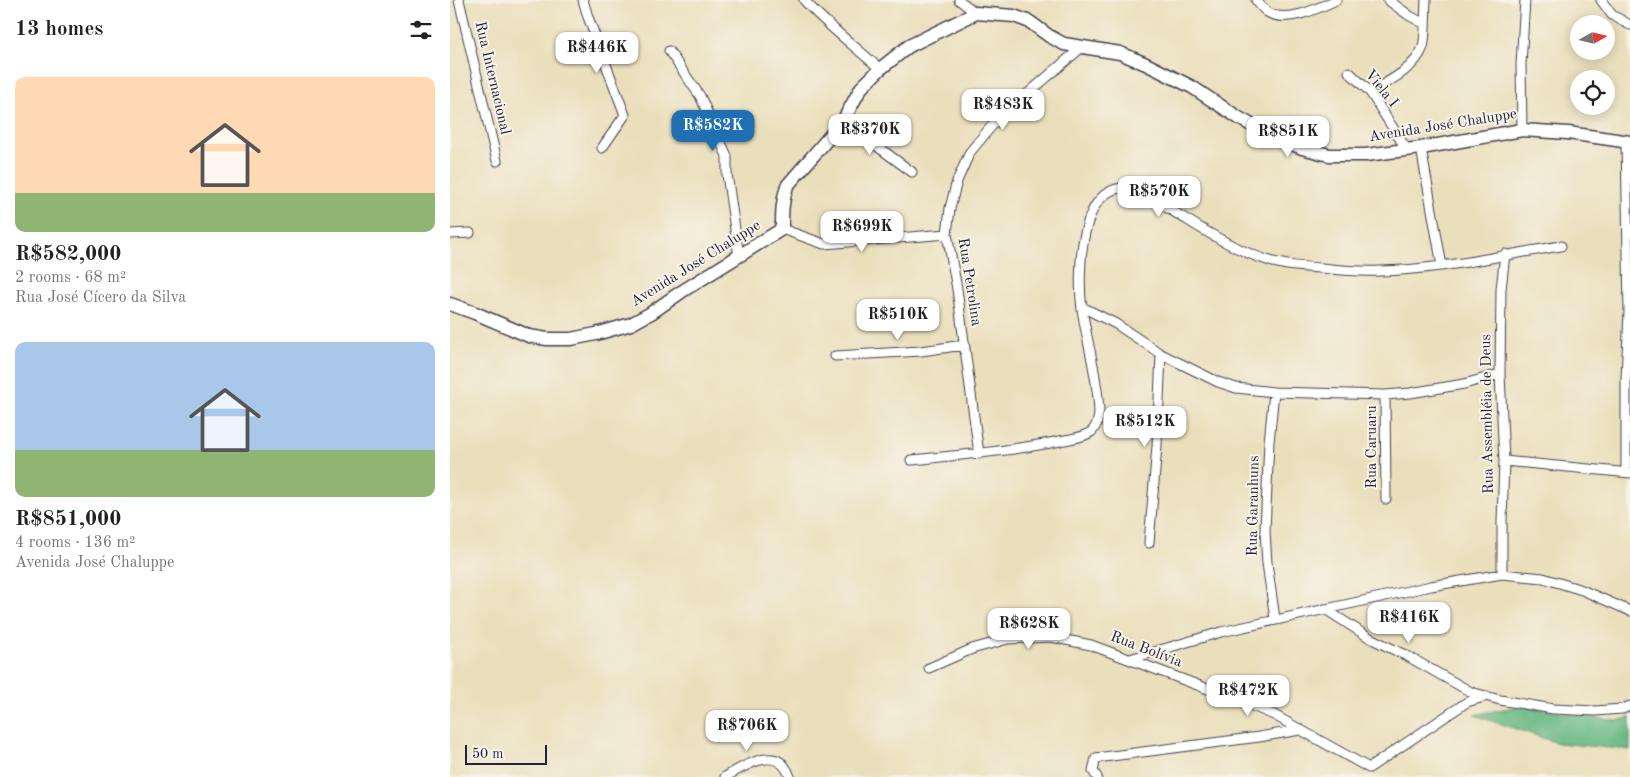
<!DOCTYPE html>
<html lang="en">
<head>
<meta charset="utf-8">
<style>
  :root { --surface:#fff; --page:#f6f6f6; --text:#202124; --muted:#757577; --accent:#1f6fb2 }
  body { margin:0; font-family:"Old Standard TT",serif; background:var(--page); color:var(--text); height:100vh; display:flex; flex-direction:column; font-size:19px; white-space:nowrap }
  * { box-sizing:border-box; margin:0 }
  p { font-size:16px; color:var(--muted) }
  .icon { flex:none; width:28px; height:28px; fill:none; stroke:currentColor; stroke-width:2; stroke-linecap:round; stroke-linejoin:round }
  .map { position:relative; flex:1; overflow:hidden }
  .panel { display:flex; flex-direction:column; background:var(--surface); width:450px }
  .panel>* { flex:none }
  .needle { width:32px; rotate:82deg }
  .fabs { position:absolute; left:1120px; top:15px; display:grid; gap:10px }
  .fabs a { display:grid; place-items:center; width:45px; height:45px; border-radius:50%; background:var(--surface); box-shadow:0 2px 12px #0003; font-size:25px }
  .scale { position:absolute; left:15px; bottom:12px; width:82px; box-sizing:border-box; padding-left:5px; border:2px solid #22223b; border-top:0; font-size:14px; line-height:18px; white-space:nowrap; color:#22223b; -webkit-text-stroke:4px #f7f3e8; paint-order:stroke }
  .price { position:absolute; translate:-50% -42px; padding:0 11px; border-radius:10px; background:#fff; color:#222; font-size:16px; line-height:32px; filter:drop-shadow(0 1px 2px #0008) }
  .price::after { content:''; position:absolute; left:50%; top:30px; width:15px; height:11px; margin-left:-8px; background:inherit; clip-path:polygon(0 0,100% 0,50% 100%) }
  .price.on { background:var(--accent); color:#fff }
  ul { padding:0; list-style:none }
  li { display:grid; align-content:center; gap:10px; height:265px; padding:0 15px }
  li span { display:grid; place-items:center; height:155px; border-radius:10px; color:#555 }
  li>.icon { margin-inline-start:auto }
  span .icon { width:90px; height:90px; fill:#fffc; stroke-width:1 }
  li b { font-size:21px }
  h2 { display:flex; justify-content:space-between; align-items:center; height:60px; padding:0 15px; font-size:21px }
  main { display:flex; flex:1; min-height:0 }
  .map>svg:first-child { display:block }
</style>
</head>
<body>
<main>
<section class="panel">
<h2>13 homes<svg class="icon" aria-label="filters" viewBox="0 0 24 24"><path d="M4 7h16M4 17h16"/><circle cx="9" cy="7" r="2"/><circle cx="15" cy="17" r="2"/></svg></h2>
<ul>
<li><span style="background:linear-gradient(#ffd9b3 75%,#8fb573 0)"><svg class="icon" aria-label="home" viewBox="0 0 24 24"><path d="M3 11l9-7 9 7M6 9v11h12V9"/></svg></span><div><b>R$582,000</b><p>2 rooms · 68 m²</p><p>Rua José Cícero da Silva</p></div></li>
<li><span style="background:linear-gradient(#a9c7e8 70%,#8fb573 0)"><svg class="icon" aria-label="home" viewBox="0 0 24 24"><path d="M3 11l9-7 9 7M6 9v11h12V9"/></svg></span><div><b>R$851,000</b><p>4 rooms · 136 m²</p><p>Avenida José Chaluppe</p></div></li>
</ul>
</section>
<div class="map">
<svg width="1180" height="777" viewBox="0 0 1180 777">
  <rect width="100%" height="100%" fill="#f7f3e8"/>
  <filter id="ink" filterUnits="userSpaceOnUse"><feTurbulence type="fractalNoise" baseFrequency=".02" numOctaves="2"/><feDisplacementMap in="SourceGraphic" scale="10" xChannelSelector="R" yChannelSelector="G"/><feConvolveMatrix kernelMatrix="1 2 1 2 8 2 1 2 1" color-interpolation-filters="sRGB"/></filter>
  <filter id="wash" filterUnits="userSpaceOnUse"><feTurbulence type="fractalNoise" baseFrequency=".0096" numOctaves="4" result="noise"/><feDisplacementMap in="SourceGraphic" scale="20" xChannelSelector="R" yChannelSelector="G"/><feGaussianBlur stdDeviation="1.12" result="paint"/><feColorMatrix in="noise" values="0 0 0 0 0 0 0 0 0 0 0 0 0 0 0 0 0 1.4 0 .05"/><feComposite in="paint" operator="in"/></filter>
  <g filter="url(#wash)">
    <rect width="100%" height="100%" fill="#eadfbb"/>
    <!-- forest -->
    <path fill="#6bb984" stroke="#466e60" d="M1069 706 1167 721 1180 717V750L1108 743 1024 715Z"/>
  </g>
  <g filter="url(#ink)">
    <g fill="none" stroke-linecap="round" stroke-linejoin="round">
      <defs>
        <path id="street" d="M9 0 47 161
          M133 0 138 17 175 115 152 148
          M354 0C377 26 405 46 430 69
          M509 0 526 13
          M806 0C809 4 813 9 817 12 836 24 867 9 886 0
          M938 0 960 16 975 24
          M1151 0 1162 15 1180 25
          M219 51 250 96 277 156V174L289 257
          M899 72 920 92 957 150
          M920 92C938 82 966 68 973 47 976 36 975 13 976 0
          M393 121 462 172
          M1072 130 1071 64 1075 0
          M971 148 992 266
          M332 229 374 244 497 234
          M0 234 20 233
          M632 307 666 324 711 354 768 382 786 388 824 392 935 395 960 393 1014 384 1050 374
          M385 356 471 351 514 345
          M824 392 819 442 815 531 817 563 825 619
          M935 395 936 499
          M529 454 507 289 497 234 500 208 507 181 520 152 545 122 633 46
          M461 460C511 455 561 451 610 441 619 439 633 438 641 432 646 428 649 419 649 412 648 377 637 343 632 309 628 279 628 199 666 189 686 184 740 223 759 233 778 244 797 254 817 260 834 266 853 267 871 268 890 270 911 272 930 271 990 270 1051 255 1111 246
          M1054 461 1180 473
          M1176 472V379L1179 311 1176 141
          M699 543 707 446 711 354
          M1052 574V522L1054 461 1050 374 1051 289 1055 254
          M875 609 920 638 959 657 1021 692 1050 700 1103 709 1145 711 1172 709 1180 706
          M680 659 771 632 981 586 1052 574 1093 578 1132 590 1180 611
          M479 668 522 649 558 639 601 637 641 645 798 704 824 715 919 768 1017 702 1037 696
          M275 777C296 765 329 743 340 777
          M647 777 643 771 646 758 809 737 850 730"/>
        <path id="secondary" d="M0 304 25 313 79 336 97 339H121L146 334 181 324 201 313 231 292 332 229C332 214 332 201 337 186L393 121 411 88 430 69 459 46 526 13 564 16 580 22 599 36 614 44 670 53 696 64 742 87 789 118 819 135 852 148 879 155H916L971 148 1072 130 1118 133 1180 142"/>
      </defs>
      <!-- street casing -->
      <use href="#street" stroke="#403e4e" stroke-width="11"/>
      <!-- secondary casing -->
      <use href="#secondary" stroke="#403e4e" stroke-width="15"/>
      <!-- street -->
      <use href="#street" stroke="#fff" stroke-width="9"/>
      <!-- secondary -->
      <use href="#secondary" stroke="#fff" stroke-width="12"/>
    </g>
  </g>
  <g text-anchor="middle" dominant-baseline="central" stroke-width="4" stroke-linejoin="round" paint-order="stroke">
    <!-- street labels -->
    <g font-size="15" fill="#22223b" stroke="#f7f3e8">
      <text transform="translate(42 78) rotate(77)">Rua Internacional</text>
      <text transform="translate(931 89) rotate(51)">Viela I</text>
      <text transform="translate(993 126) rotate(-9)">Avenida José Chaluppe</text>
      <text transform="translate(246 264) rotate(-32)">Avenida José Chaluppe</text>
      <text transform="translate(519 282) rotate(81)">Rua Petrolina</text>
      <text transform="translate(1038 414) rotate(-91)">Rua Assembléia de Deus</text>
      <text transform="translate(922 447) rotate(-90)">Rua Caruaru</text>
      <text transform="translate(804 506) rotate(-89)">Rua Garanhuns</text>
      <text transform="translate(696 650) rotate(21)">Rua Bolívia</text>
    </g>
  </g>
</svg>
<div class="fabs">
<a><svg class="needle" viewBox="-14 -14 28 28"><path d="M0-13l5 13h-10z" fill="#e53935"/><path d="M0 13l5-13h-10z" fill="#757577"/></svg></a>
<a><svg class="icon" aria-label="locate" viewBox="0 0 24 24"><circle cx="12" cy="12" r="6"/><path d="M12 2v4M12 18v4M2 12h4M18 12h4"/></svg></a>
</div>
<div class="scale">50 m</div>
<b class="price" style="left:147px;top:74px">R$446K</b>
<b class="price" style="left:553px;top:131px">R$483K</b>
<b class="price on" style="left:263px;top:152px">R$582K</b>
<b class="price" style="left:420px;top:156px">R$370K</b>
<b class="price" style="left:838px;top:158px">R$851K</b>
<b class="price" style="left:709px;top:218px">R$570K</b>
<b class="price" style="left:412px;top:253px">R$699K</b>
<b class="price" style="left:448px;top:341px">R$510K</b>
<b class="price" style="left:695px;top:448px">R$512K</b>
<b class="price" style="left:959px;top:644px">R$416K</b>
<b class="price" style="left:579px;top:650px">R$628K</b>
<b class="price" style="left:798px;top:717px">R$472K</b>
<b class="price" style="left:297px;top:752px">R$706K</b>
</div>
</main>
</body>
</html>
